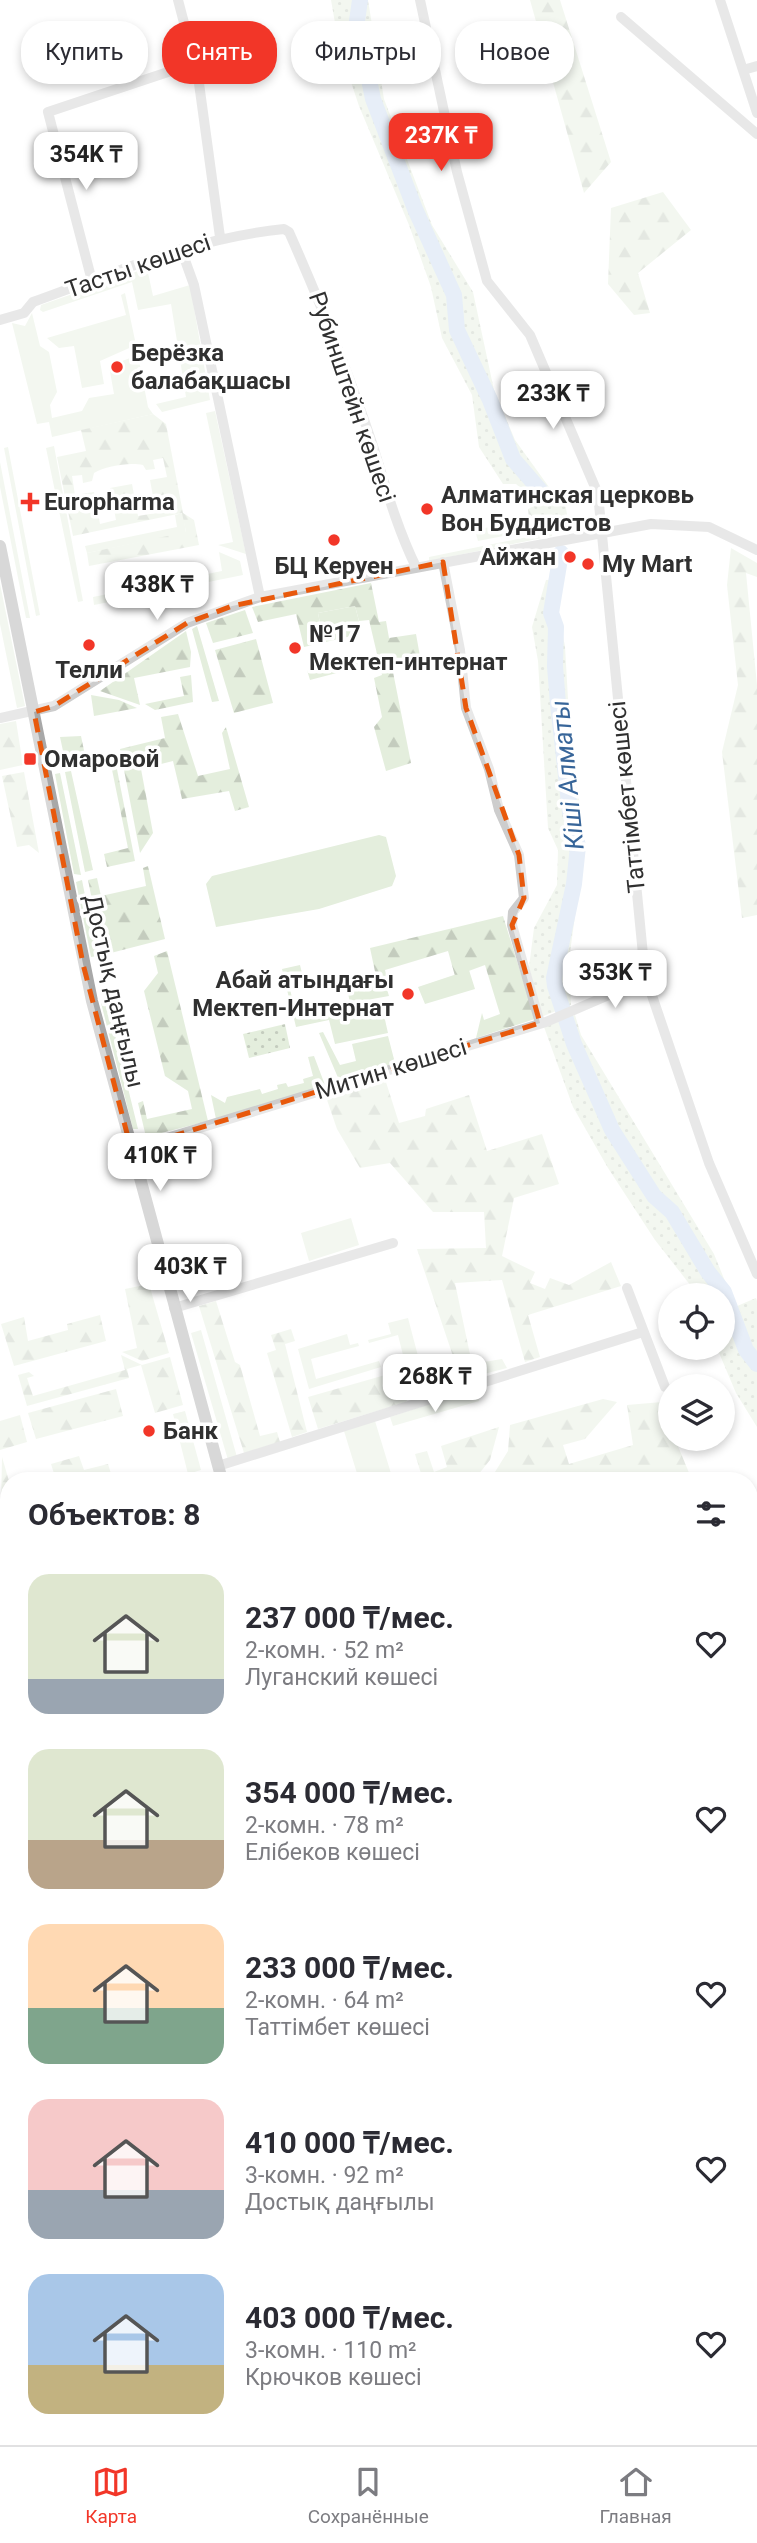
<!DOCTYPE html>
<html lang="ru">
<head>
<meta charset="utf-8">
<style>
  :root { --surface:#fff; --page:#f2f2f3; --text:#2b2b33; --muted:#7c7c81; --line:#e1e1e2; --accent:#f23628 }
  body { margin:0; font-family:Roboto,sans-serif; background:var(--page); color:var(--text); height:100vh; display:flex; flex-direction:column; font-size:26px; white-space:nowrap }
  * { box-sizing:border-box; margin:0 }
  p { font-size:23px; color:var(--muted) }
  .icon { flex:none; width:38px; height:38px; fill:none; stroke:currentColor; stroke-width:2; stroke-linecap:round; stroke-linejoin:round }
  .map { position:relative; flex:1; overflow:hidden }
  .drawer { position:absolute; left:0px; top:1472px; width:758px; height:975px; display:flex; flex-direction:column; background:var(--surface); border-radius:28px 28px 0 0; box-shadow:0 4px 10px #0003 }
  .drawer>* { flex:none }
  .top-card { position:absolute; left:21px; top:21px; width:716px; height:63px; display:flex; gap:14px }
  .buttons { position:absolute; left:658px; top:1283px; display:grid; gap:14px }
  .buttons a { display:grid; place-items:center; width:77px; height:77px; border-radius:50%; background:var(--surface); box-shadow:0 4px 10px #0003; font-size:35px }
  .price { position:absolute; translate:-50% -60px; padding:0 16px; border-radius:14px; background:#fff; color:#222; font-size:23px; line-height:46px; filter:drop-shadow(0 2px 4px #0008) }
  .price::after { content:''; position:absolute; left:50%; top:42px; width:21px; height:16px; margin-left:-10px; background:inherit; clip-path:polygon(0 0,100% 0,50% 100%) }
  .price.current { background:var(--accent); color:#fff }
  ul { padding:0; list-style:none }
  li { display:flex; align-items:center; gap:21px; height:175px; padding:0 28px }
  li span { display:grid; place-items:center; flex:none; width:196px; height:140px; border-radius:21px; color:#555 }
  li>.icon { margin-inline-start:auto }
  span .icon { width:84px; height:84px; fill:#fffc; stroke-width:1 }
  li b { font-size:30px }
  h2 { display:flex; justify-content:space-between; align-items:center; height:84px; padding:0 28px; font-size:30px }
  .chip { padding:0 24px; border-radius:28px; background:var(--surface); box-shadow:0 4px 10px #0003; font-size:24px; line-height:63px }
  .chip.current { background:var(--accent); color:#fff }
  .menu { display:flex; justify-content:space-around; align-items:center; height:98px; border-top:2px solid var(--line); background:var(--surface); font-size:19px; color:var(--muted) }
  .menu a { display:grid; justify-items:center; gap:4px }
  .menu .current { color:var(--accent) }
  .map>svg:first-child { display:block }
</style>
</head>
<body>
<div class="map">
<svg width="757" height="2445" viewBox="0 0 757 2445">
  <defs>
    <pattern id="forest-firs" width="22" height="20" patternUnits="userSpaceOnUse" patternTransform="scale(1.75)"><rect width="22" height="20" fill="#e4eedd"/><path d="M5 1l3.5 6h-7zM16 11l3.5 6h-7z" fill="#c4ccbe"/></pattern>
    <pattern id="park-dots" width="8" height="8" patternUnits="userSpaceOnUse" patternTransform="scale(1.75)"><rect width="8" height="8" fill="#e4eedd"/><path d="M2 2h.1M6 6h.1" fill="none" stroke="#c4ccbe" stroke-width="1.8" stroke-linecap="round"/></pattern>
  </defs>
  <rect width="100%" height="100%" fill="#fff"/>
  <!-- green -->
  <path fill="#e4eedd" d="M147 268 153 296 190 285 210 400 162 412 156 404 186 397 171 304 138 310 132 282 43 312 40 310 41 305Z
    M125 293 136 345 100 361 104 384 82 388 74 346 59 348 47 338 126 315 121 295Z
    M32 313 40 346 49 352 57 392 50 405 52 418 82 411 89 398 114 394 109 366 138 355 148 407 153 414 52 437 49 422 37 424 12 323 25 326Z
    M215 411 246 554 218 545 233 542 206 413Z
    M54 446 83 601 78 602 46 448Z
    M8 447 40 615 36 616 4 448Z
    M0 462 30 618H26L0 487Z
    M183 513 186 533 87 553 85 546 177 527 175 515Z
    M552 532V536L429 561V557Z
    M219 552 240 561 243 575 94 605 93 597 222 571Z
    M0 584 25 706 17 708 0 624Z
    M355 606 360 625 322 633 318 613Z
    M197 626 219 701 212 702 192 629Z
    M366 657 367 665 310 680 307 670Z
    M71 771 93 870 85 872 65 772Z
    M60 773 81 875 74 874 55 774Z
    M379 835 386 837 396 876 392 886 319 909 216 927 206 884 212 876Z
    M82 880 97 956 91 957 76 882Z
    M300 965 303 977 288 981 296 1014 324 1008 325 1014 381 1002 388 1033 335 1044 329 1020 296 1027 282 969Z
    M469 970 475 989 425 1004 418 987Z
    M384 979 389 996 350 1003 347 988Z
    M107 1002 138 1129H133L101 1003Z
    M323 1032 340 1065 356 1061 352 1044 388 1036 395 1063 339 1080 319 1033Z
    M314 1056 325 1085 216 1119 211 1095 225 1103 227 1097 260 1089 262 1094 278 1089 277 1085 286 1083 288 1087 304 1083 303 1079 313 1076 308 1057Z
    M351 1218 359 1245 309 1261 301 1233Z
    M408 1318 418 1356 388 1365 387 1359 403 1355 398 1335 369 1343 368 1340 391 1334 388 1323Z
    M201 1330 237 1457 228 1460 191 1333Z
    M347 1334 350 1345 358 1343 359 1346 311 1359 316 1379 379 1361 381 1367 309 1389 298 1349Z
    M476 1389 479 1401 393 1426 390 1417Z
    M185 1411 201 1470 188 1474 173 1414Z
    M375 1421 393 1480H387L381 1475 359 1480 344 1431Z
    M9 1600V1677L0 1680V1603Z
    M757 1940V2011L749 2014V1942Z"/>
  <!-- forest -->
  <path fill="url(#forest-firs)" fill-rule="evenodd" d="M530 0H560L611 162 584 193Z
    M663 192 691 230 638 273 650 313 634 315 608 284 611 208Z
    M153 414 166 424 183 513 194 520 199 545 89 566 87 553 186 532 182 513 73 536 57 457 86 451 81 430ZM163 458 167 477 150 480 156 513 138 516 132 484 110 488 116 520 100 524 94 492 75 495 72 476 82 475 83 483 92 481 94 473C106 466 129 462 143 465L146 470 155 469 153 460Z
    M538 504 547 513 550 527 478 541 475 530 529 519 528 509Z
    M731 548 757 563V577L746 573 757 685V915L742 918 722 752 738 685 727 585Z
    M371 583 379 622 386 621 389 638 416 634 421 662 392 667 411 763 386 771 374 727 382 717 374 678 382 675 369 620 359 621 355 606 318 613 322 633 360 625V634L304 647 296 614 258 622 252 607Z
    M245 610 253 633 213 643 206 623Z
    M186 631 191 652 190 667 134 678 140 705 100 691Z
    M256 639 273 703 234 713 215 650Z
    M191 675 193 702 155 710 145 704 184 696 180 677Z
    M91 695 119 700 137 708 94 716Z
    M178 714 198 776 230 769 222 733 226 727 249 807 235 811 229 791 182 799 173 761 141 769 153 833 140 853 120 749 165 738 161 717Z
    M16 721 23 765 0 770V724Z
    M81 736 86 760 66 765 60 737Z
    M114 754 135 861 107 867 104 854 128 848 109 755Z
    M24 772 39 853 29 845 17 847 2 776Z
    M148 866 165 939 103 955 88 880 97 878 101 896 146 886 143 868Z
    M503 916 535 1019 476 1038 482 1013 484 1020 500 1014 485 965 455 976 448 951 385 970 387 979 377 981 370 948Z
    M167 951 208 1121 146 1137 138 1103 143 1101 147 1119 192 1109 188 1091 165 1076 144 991 158 973 154 956Z
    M385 1079 399 1123 425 1116 426 1109 469 1095 487 1151 542 1134 559 1184 514 1198 502 1256 535 1272 530 1283 545 1289 550 1278 569 1285 611 1262 621 1286 528 1315 540 1357 525 1362 502 1280 455 1283 472 1364 502 1359 507 1368 461 1380 417 1249 486 1248 484 1212H433L390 1163 360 1168 337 1129 326 1097Z
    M149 1284 169 1353 142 1361 122 1352 137 1348 125 1289Z
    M216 1301 235 1362 240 1365 260 1436 277 1432 280 1442 244 1453 199 1306Z
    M100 1315 106 1341 14 1366 1 1324 24 1317 28 1341 68 1330 67 1324Z
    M291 1329 295 1341 285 1344 307 1432 292 1437 267 1353 276 1350 271 1335Z
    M121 1355 142 1365 170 1357 183 1405 155 1413 141 1365 127 1369 129 1378 27 1406 18 1375 29 1372 34 1376 27 1378 33 1396 125 1370Z
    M438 1360 459 1384 431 1391 426 1377 404 1384 408 1398 406 1402 318 1429 308 1397Z
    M116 1389 123 1416 36 1439 28 1413Z
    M603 1399 617 1402 585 1439 563 1445 569 1464 633 1445 627 1405 662 1402 670 1425V1438L675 1439 692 1480H490L508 1451 510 1425Z
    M20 1415 27 1442 0 1450V1421Z
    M499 1427 490 1460 474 1480H423L415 1454 427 1451 434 1472 447 1467 441 1446Z
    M79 1456 84 1470 108 1464 113 1480H56L51 1464Z
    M2 1457 9 1481V1553L0 1556Z"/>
  <!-- park -->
  <path fill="url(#park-dots)" d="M331 0H368L384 99 432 225 473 292 494 390 515 440 554 494 564 497 568 520 539 523 531 497 516 484H503L479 447 472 395 442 338 431 287 409 225 359 106 339 46Z
    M562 579 555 599 565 646 572 770 583 816 582 864 569 960 571 1005 541 1017 529 967 534 928 557 885 558 850 548 828 538 661 532 627 546 580Z
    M575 1015 581 1035 714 1254 731 1296 698 1295 655 1240 608 1168 573 1107 544 1027Z
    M285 1024 290 1048 249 1058 243 1034Z
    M756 1298 757 1301V1427L736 1393 717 1348H723V1312Z"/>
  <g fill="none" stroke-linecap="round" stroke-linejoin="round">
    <!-- river -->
    <path stroke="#c9daef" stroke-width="16" d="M360 0 357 21 373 99 415 209 454 295 457 330 490 400 513 459 545 496
      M561 553 551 613 556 627 555 666 558 704 570 812 578 846 574 884 554 978 555 986 574 1044 612 1130 654 1196 672 1212 708 1272 724 1292 746 1350 757 1364"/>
    <!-- minor -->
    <path stroke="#cdcdcd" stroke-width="10" d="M178 0 198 76 220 237
      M420 0 457 172 487 281 530 335 598 494 645 975 709 1163 757 1274
      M720 0 757 113
      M621 17 757 134
      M743 70 757 66
      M181 249 194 285 260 597
      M92 281 48 112 195 63
      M0 320 24 313 33 302C116 272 195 238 284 229L289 232C320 302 349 374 373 446 386 488 397 528 416 567
      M443 562 460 650 466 708 489 769 499 810 519 855 524 898 513 912 512 925 540 1023
      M0 718 54 706 187 623 260 597 651 524 709 527 757 550
      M131 1149 546 1022 625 988 645 975
      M627 1288 665 1387
      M174 1308 393 1243
      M218 1466 643 1332
      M749 1666 757 1696
      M0 2232 9 2240
      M0 2260 9 2252
      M749 2318 757 2315
      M0 2345 9 2354
      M749 2425 757 2422
      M208 2438 215 2445
      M624 2438 636 2445
      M335 2445 343 2438
      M531 2445 535 2438
      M719 2445 726 2438"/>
    <!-- major -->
    <path stroke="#a8a8a8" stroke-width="12" d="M0 546 92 1001 222 1480
      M689 2438 701 2445"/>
  </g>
  <!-- marked area -->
  <path d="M0 0H757V2445H0ZM443 562 466 708 519 855 524 898 512 925 540 1023 131 1149 83 964 34 712 54 706 187 623 232 606Z" fill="#fff" fill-opacity=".55" fill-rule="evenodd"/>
  <path fill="none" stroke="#e8590c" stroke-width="5" stroke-dasharray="14 9" stroke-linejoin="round" d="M443 562 466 708 519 855 524 898 512 925 540 1023 131 1149 83 964 34 712 54 706 187 623 232 606Z"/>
  <!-- markers -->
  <g fill="#f23628" stroke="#fff" stroke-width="2.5">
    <circle cx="117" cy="367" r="7"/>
    <path d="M26.5 491.5h7v7h7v7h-7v7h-7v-7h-7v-7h7z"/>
    <circle cx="427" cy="509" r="7"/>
    <circle cx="334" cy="540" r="7"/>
    <circle cx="570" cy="557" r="7"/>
    <circle cx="588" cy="564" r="7"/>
    <circle cx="89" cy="645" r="7"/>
    <circle cx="295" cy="648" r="7"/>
    <rect x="23" y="752" width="14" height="14" rx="3.5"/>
    <circle cx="408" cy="994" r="7"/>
    <circle cx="149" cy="1431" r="7"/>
  </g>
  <g text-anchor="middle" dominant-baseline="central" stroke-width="7" stroke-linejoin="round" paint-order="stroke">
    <!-- street labels -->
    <g font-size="24" fill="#303030" stroke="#fff">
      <text transform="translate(138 266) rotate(-19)">Тасты көшесі</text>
      <text transform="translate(352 397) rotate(71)">Рубинштейн көшесі</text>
      <text transform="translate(627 797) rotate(-96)">Таттімбет көшесі</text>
      <text transform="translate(114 991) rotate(77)">Достық даңғылы</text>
      <text transform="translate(391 1069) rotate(-17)">Митин көшесі</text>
    </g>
    <!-- poi labels -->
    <g font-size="24" font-weight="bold" fill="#303030" stroke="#fff" text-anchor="start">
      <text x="131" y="353">Берёзка<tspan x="131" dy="28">балабақшасы</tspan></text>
      <text x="441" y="495">Алматинская церковь<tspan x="441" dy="28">Вон Буддистов</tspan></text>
      <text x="44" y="502">Europharma</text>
      <text x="556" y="557" text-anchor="end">Айжан</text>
      <text x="602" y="564">My Mart</text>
      <text x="334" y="566" text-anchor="middle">БЦ Керуен</text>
      <text x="309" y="634">№17<tspan x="309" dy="28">Мектеп-интернат</tspan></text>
      <text x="89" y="670" text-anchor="middle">Телли</text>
      <text x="44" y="759">Омаровой</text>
      <text x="394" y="980" text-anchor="end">Абай атындағы<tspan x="394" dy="28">Мектеп-Интернат</tspan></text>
      <text x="163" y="1431">Банк</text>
    </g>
    <!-- water labels -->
    <g font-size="26" font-style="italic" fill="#376599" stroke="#fff">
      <text transform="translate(567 775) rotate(-96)">Кіші Алматы</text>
    </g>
  </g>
</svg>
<div class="buttons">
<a><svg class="icon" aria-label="locate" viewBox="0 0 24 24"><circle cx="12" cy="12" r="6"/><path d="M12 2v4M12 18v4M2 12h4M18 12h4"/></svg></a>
<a><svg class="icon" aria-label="layers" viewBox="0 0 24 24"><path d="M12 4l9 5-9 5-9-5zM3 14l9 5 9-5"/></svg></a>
</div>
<b class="price current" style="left:441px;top:173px">237K ₸</b>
<b class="price" style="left:86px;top:192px">354K ₸</b>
<b class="price" style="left:553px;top:431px">233K ₸</b>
<b class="price" style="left:157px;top:622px">438K ₸</b>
<b class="price" style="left:615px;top:1010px">353K ₸</b>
<b class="price" style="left:160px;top:1193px">410K ₸</b>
<b class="price" style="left:190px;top:1304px">403K ₸</b>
<b class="price" style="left:435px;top:1414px">268K ₸</b>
<div class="top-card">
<a class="chip">Купить</a>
<a class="chip current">Снять</a>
<a class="chip">Фильтры</a>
<a class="chip">Новое</a>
</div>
<section class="drawer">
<h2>Объектов: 8<svg class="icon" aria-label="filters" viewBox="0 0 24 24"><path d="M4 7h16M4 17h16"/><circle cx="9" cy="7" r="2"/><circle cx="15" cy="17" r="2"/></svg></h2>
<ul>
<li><span style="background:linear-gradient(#dfe7d0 75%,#9aa5b1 0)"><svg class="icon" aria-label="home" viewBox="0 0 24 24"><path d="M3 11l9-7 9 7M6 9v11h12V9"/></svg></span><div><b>237 000 ₸/мес.</b><p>2-комн. · 52 m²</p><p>Луганский көшесі</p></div><svg class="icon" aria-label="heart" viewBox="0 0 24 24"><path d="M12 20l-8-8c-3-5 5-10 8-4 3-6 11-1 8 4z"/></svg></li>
<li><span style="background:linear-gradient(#dfe7d0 65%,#b9a48a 0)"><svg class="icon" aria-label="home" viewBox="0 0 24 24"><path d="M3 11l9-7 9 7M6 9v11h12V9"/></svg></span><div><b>354 000 ₸/мес.</b><p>2-комн. · 78 m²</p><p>Елібеков көшесі</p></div><svg class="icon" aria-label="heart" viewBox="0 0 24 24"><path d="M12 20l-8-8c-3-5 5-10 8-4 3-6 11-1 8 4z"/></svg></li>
<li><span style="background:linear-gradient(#ffd9b3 60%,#7fa58c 0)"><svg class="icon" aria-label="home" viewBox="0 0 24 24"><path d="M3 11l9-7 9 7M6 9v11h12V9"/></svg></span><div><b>233 000 ₸/мес.</b><p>2-комн. · 64 m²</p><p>Таттімбет көшесі</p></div><svg class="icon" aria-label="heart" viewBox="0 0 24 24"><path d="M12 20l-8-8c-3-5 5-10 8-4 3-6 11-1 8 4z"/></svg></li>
<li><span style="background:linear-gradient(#f6c9c9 65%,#9aa5b1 0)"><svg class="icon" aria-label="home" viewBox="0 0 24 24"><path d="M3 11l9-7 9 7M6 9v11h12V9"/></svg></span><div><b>410 000 ₸/мес.</b><p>3-комн. · 92 m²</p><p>Достық даңғылы</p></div><svg class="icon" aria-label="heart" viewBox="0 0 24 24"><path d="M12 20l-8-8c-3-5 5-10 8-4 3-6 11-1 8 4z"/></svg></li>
<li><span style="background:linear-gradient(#a9c7e8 65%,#c2b280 0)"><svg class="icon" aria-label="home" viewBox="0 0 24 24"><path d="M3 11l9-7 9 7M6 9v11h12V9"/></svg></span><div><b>403 000 ₸/мес.</b><p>3-комн. · 110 m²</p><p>Крючков көшесі</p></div><svg class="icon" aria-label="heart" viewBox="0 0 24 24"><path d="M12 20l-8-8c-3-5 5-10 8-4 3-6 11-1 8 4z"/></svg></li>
</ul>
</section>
</div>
<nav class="menu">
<a class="current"><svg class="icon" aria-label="map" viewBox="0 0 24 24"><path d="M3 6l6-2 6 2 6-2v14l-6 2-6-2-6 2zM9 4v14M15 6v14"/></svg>Карта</a>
<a><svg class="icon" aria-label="saved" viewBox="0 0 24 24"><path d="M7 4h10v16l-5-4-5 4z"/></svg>Сохранённые</a>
<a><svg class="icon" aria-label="home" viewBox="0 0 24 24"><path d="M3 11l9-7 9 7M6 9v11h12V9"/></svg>Главная</a>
</nav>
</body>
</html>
